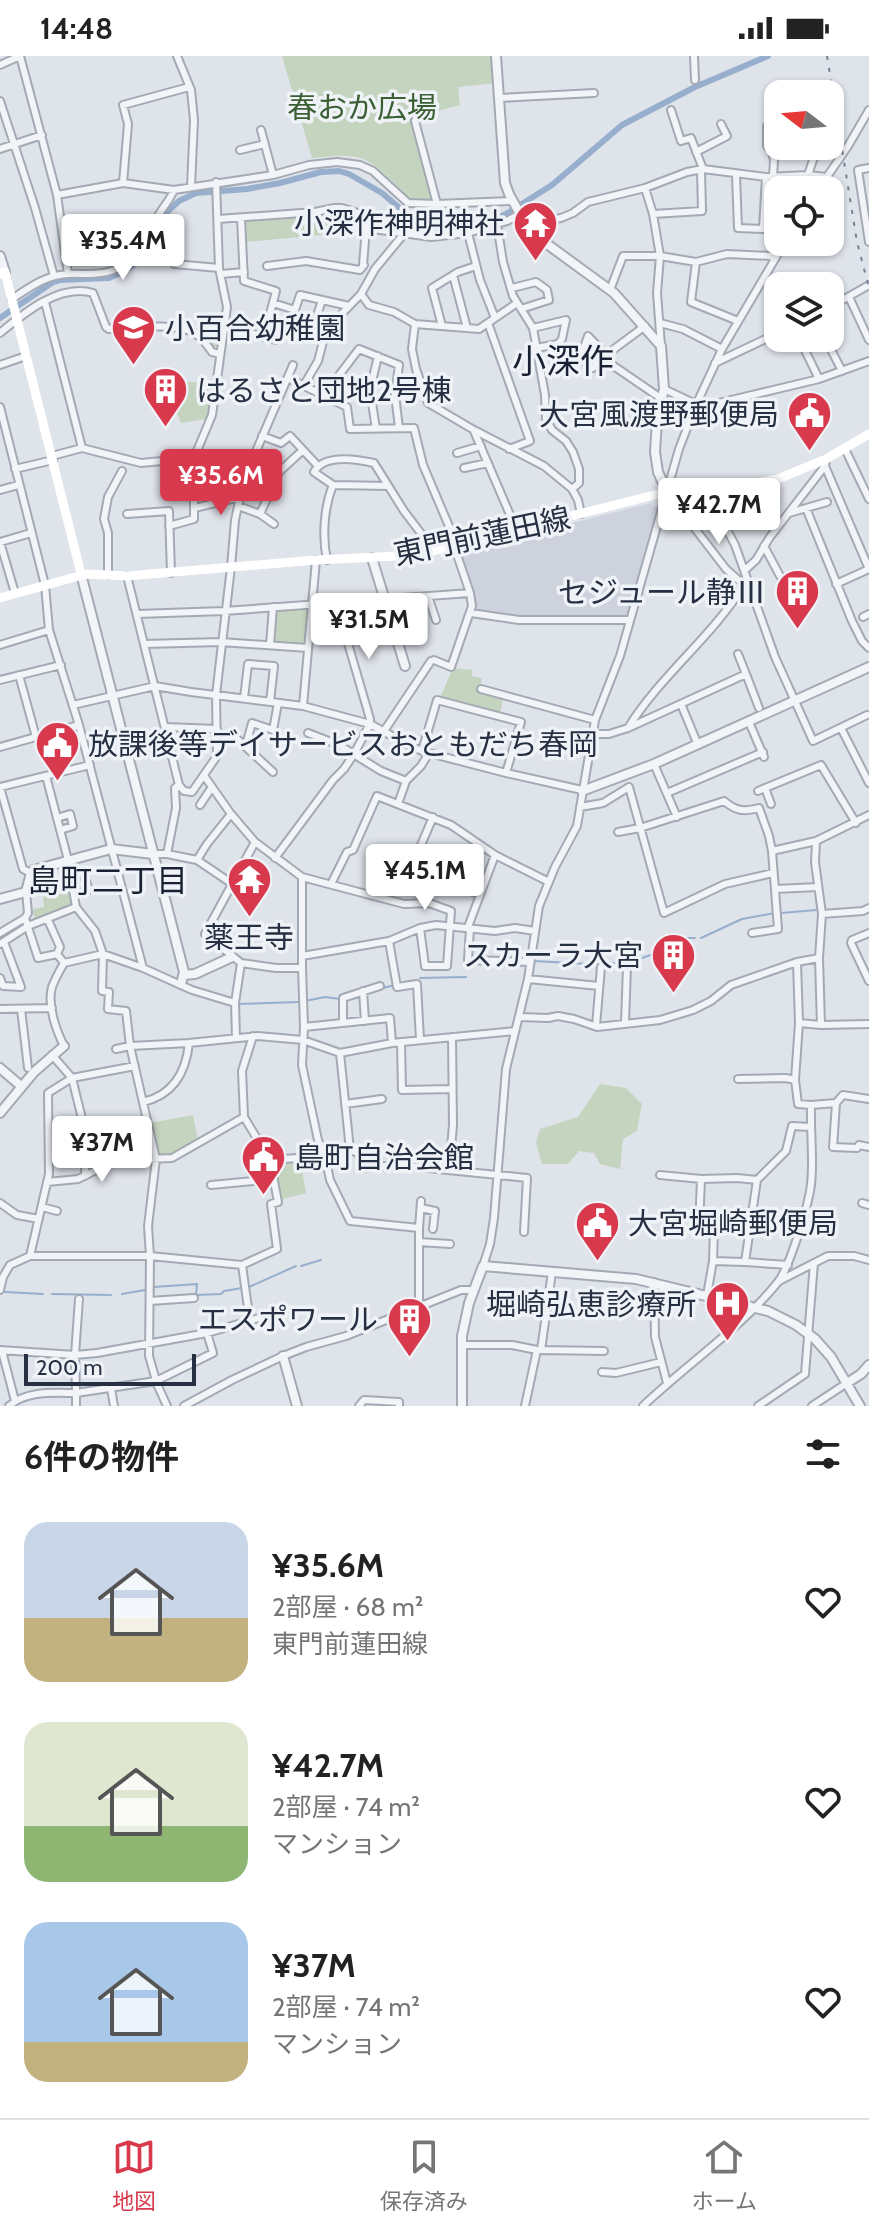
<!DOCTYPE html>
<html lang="ja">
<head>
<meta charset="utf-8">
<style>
  :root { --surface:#fff; --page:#f2f2f2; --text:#222; --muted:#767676; --line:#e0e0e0; --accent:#d9394d }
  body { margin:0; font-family:Cabin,"Noto Sans JP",sans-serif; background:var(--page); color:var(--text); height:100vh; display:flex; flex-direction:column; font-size:30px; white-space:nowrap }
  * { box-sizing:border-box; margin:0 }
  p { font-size:26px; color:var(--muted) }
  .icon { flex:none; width:44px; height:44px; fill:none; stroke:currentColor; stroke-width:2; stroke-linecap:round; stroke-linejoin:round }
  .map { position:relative; height:1350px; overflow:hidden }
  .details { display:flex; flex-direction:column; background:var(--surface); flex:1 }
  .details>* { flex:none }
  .needle { width:52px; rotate:286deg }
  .tools { position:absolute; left:764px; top:24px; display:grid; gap:16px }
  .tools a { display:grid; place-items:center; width:80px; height:80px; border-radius:16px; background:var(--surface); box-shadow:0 2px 6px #0004; font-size:40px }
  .scale { position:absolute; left:24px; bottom:20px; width:172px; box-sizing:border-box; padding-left:8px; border:4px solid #273042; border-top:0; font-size:22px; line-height:28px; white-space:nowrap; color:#273042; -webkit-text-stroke:6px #eff2f7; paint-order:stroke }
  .price { position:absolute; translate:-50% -68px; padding:0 18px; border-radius:8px; background:#fff; color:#222; font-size:26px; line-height:52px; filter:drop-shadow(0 2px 4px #0008) }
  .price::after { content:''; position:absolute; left:50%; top:48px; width:24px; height:18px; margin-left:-12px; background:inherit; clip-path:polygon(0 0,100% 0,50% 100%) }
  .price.on { background:var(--accent); color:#fff }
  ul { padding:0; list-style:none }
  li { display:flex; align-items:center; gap:24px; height:200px; padding:0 24px }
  li span { display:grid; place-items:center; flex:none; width:224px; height:160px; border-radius:24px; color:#555 }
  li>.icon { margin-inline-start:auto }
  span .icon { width:96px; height:96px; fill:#fffc; stroke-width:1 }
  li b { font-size:34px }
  h2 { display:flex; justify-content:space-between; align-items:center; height:96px; padding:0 24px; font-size:34px }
  .status { display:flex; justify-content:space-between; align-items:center; height:56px; padding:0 40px; background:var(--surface); direction:ltr }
  .status svg { height:22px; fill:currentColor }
  .tabs { display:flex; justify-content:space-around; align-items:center; height:112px; border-top:2px solid var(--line); background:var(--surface); font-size:22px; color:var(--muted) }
  .tabs a { display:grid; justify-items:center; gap:4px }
  .tabs .on { color:var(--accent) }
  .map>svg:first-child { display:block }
</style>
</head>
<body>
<div class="status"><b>14:48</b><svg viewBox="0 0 49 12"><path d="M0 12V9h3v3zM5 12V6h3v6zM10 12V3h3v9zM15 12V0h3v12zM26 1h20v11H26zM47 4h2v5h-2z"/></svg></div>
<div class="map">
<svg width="869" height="1350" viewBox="0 0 869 1350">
  <rect width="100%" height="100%" fill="#dfe3ea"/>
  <!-- built -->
  <path fill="#cdd2dc" d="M651 447 652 451 659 449 627 561H544L499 559 475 555 472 531 459 496Z"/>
  <!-- green -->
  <path fill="#c4d4bf" d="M282 0H494L496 27 458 31 460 49 412 62 433 144H411C400 133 378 109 363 103 348 97 328 101 312 102Z
    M345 152 342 177 245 186V163L319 159 320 155Z
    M204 267 220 269 219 290 213 291 205 279 196 273Z
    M164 325 213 327 206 363 181 367Z
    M308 552 304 588 274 585 276 554Z
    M453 612 472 614V620L482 622 479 634 504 640 500 657 440 642Z
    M61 823 62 828 70 826 72 847 57 857 34 862 33 853 44 851 43 841 56 837 54 825Z
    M600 1028 626 1032 642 1048 637 1075 623 1083 620 1113 600 1108 594 1097 579 1095 568 1108H542L536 1087 540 1073 578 1061Z
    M193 1059 198 1084 170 1101 158 1102 150 1067Z
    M300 1104 306 1137 279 1144 272 1106Z"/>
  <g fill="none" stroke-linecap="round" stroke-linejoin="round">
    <!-- stream -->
    <path stroke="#97afcd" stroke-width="2" d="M781 857 816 854
      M701 882 742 863 775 857
      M0 884 11 877
      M534 905 588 908 628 907 659 896 683 882H695
      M420 922 466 921
      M402 927 412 925
      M383 932 395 929
      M305 945 325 941 340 943
      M238 948 299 946
      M301 1210 321 1204
      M154 1231 197 1228 196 1239 221 1238 224 1235 242 1232
      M249 1231 296 1210
      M5 1236 43 1238
      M52 1238 111 1239
      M122 1238 145 1234"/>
    <!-- canal -->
    <path stroke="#97afcd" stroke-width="6" d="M0 262 53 226 60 224 109 222 126 214 142 202 167 156 179 145 196 137 247 133 280 127 321 116 339 115 349 118 382 137 416 166 430 173H449L489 166 506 158 552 129 622 69 695 31 768 0"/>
    <defs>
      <path id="minor" d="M20 0 57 139 68 218
        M177 0 191 34 194 64 191 130
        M694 0 695 24
        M0 9 20 0
        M499 42 594 37
        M0 45 35 152 54 220
        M671 54 681 85 691 82 703 113
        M415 65 437 148
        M261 74 273 119
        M0 93 42 79
        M240 94 265 88
        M772 94 767 90V70H778
        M696 96 727 80 721 68
        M869 112 858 114 869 186
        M736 119 738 172 763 173 766 121
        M808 119 817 92
        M773 120 774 105 772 94 817 92
        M123 127 128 68 123 49 189 31
        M645 132 653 158 660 200 657 237 661 290
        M818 134 848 90 869 54
        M57 139 123 127 174 134 273 119 309 109 337 106 360 109 373 115 408 147 437 148 512 145
        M653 158 702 155 701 114
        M241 162 244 225 276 235 264 280
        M218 163 315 156 334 152H342L364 159 366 172 363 209
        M497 168 503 206 513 240 533 272 545 339 546 363 552 374 566 385 573 396 579 413V427L572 433
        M366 172 431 181 468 177 507 165 520 158H534L548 164 561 162 573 157 588 146 645 132 687 116 703 113 766 121 808 119 826 121
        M468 177 480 224 495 262
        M696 206 691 246 738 265
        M174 208 219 212
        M267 210 306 205 360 214 364 209
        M221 218 244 216
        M453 219 467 272
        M512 232 536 226 547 234 549 244 521 253
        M610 234 623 200H660L696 206 727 198 771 200 775 203
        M361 238 369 249 394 256 415 268 479 273 517 247
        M849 241 869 284
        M12 243C30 231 46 219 68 218 82 217 97 220 111 215 138 206 144 181 158 160 163 151 170 144 174 134
        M45 246 82 392
        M273 247 295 254 300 239 349 250
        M830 251 869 229
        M488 267 530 385 509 393
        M660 267 683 273 722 293
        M415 268 412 293 416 313 428 347 474 374 544 410 572 433 578 444 581 458
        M224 270 276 284 291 267 326 274
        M442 270 432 232 458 216 476 210
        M313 272 322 244
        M533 272 566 264 562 283 558 288 536 292
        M0 277C24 257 60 227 93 237L106 271 109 273C131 272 175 266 194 277 202 281 207 289 212 296L220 298
        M799 282 819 323
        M825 282 842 315
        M606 299 588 280 580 303 593 312 602 302 645 270
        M602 302 662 343
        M715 307 778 277
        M0 309 26 300
        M288 322 347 351 350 373 414 372 423 409 457 489
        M304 329 318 305 326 274 361 238 375 213 403 179
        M664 333 702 351 819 323 869 305
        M324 339 359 293 399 309 395 339 399 372
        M0 351 45 529 49 574 79 669 143 912
        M376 373 370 334 378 300
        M474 375 517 475
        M262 380 281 387 290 380 317 409
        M845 393 869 443
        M457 397 481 390
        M52 400 82 392 141 407 194 402
        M825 410 869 513
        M464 412 488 407
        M15 413 53 404
        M333 429 314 416C324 398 356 403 374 407L404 455 423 480 428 497
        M710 431 717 455 735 489 775 601 813 685 867 659
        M0 434 18 429
        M667 436 726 513 744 529
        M238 450 260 458 274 468
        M195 452 240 441
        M806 452 852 565 862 585 869 592
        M789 457 827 446
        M127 458 169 455 171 517
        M260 458 279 416 303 394
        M169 470 194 463V402L212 359 227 251 219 212 216 126
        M0 486 15 537
        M0 486 31 477
        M764 490 780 520 784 523 789 521
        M327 504C322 481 324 451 333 429L388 430
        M745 514 756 504 770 481 825 410 826 403
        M108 519V477L104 463 108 441 122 415
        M127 520 179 729 175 732 176 752 167 798H153
        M836 528 869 513
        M428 540 436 564
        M471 557 519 564H630
        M137 558 224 555 470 537
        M863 561 869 558
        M144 588 221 586 308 592
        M0 589 49 574
        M270 589 273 551
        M746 618 759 652
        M19 619 36 681
        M0 624 61 609
        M481 633 595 664
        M244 642 248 608 274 610 270 646
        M681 648 698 689
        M73 649 155 630 191 636 303 650 370 668 414 692 429 697 506 717 582 734
        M303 650 316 504
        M749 666 764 701
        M165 671 217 673
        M628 672C660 620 712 581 744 529L749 528
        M841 672 869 727
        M384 675 431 605 434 604 451 611 472 550 470 537 454 490
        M218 677 235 681 273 716
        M308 677 339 689 381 715 406 725
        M592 678H609L628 672 746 618 738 598
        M246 689 252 667 273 674 278 647
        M0 691 79 669
        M422 695 437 644 521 666 506 717
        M654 708 677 761
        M46 720 68 804 76 851 95 875 103 898 102 935 109 936 108 953 126 955 130 990 156 1103 148 1170 150 1200 149 1300 157 1328 167 1350
        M205 721 231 758 255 786 302 821 404 848 429 847 451 855 447 910H425L420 872
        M179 729 184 735 192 736 217 700 216 639 231 511 235 464 240 441 257 393 293 309
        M0 731 23 813 31 817
        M0 731 90 709
        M765 732 771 748
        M758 735 821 709 856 767
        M667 737 763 696
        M398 748 406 725 421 710 429 697
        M200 749 212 731
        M580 751 603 747 629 731 664 857 725 828 773 817
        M433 761 412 810 413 816 479 838
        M57 762 70 758 73 770 60 774
        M618 776 640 772 724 745C736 755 743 756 759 752L769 780 772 795
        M816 785 815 806 822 858 819 902 821 969
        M255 786 205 878 241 907 276 912H302
        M167 798 197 804 231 827
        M275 802 333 724 344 713 354 698 370 668V663L336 546
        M197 804 207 788 231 758
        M302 821V912L304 971 302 1009 318 1084 325 1100 330 1124 350 1165 419 1172V1249
        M331 828 347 796 353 794 377 740 451 769 495 799 549 826
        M775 833 818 831
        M26 836 28 857 25 862 38 902 57 898 64 907
        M74 838 89 834 85 823
        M822 858 863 855 869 852
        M48 864 60 891 57 898
        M468 871 495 799
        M470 872 468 904 530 906
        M0 877 25 862
        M752 877 778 873 772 795 816 785 869 759
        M869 877 852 884 851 887 869 925
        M389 885 397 931 417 928 420 984
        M0 888 28 870 76 851
        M302 900 389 885 420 872 436 869 495 875 515 872 535 875
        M0 922 3 930 21 931 4 886
        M528 923 599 930
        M363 935 365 965
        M0 953 52 952
        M21 953 28 1012
        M519 961 548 962 558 960 574 963 597 971 660 964 693 954 711 945 731 929 797 906 819 902
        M343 967V942L380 930
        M625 967 627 910
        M799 967 821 969 869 968
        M596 970 601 911
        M304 971 390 962 392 987
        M236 982 235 947 241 907
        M401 986 402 1034 452 1033
        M64 990C56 974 47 949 52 931 55 923 60 914 64 907L103 898 143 912 192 934 235 947
        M116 993 130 990 189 987 258 980 303 984 340 997 392 987 515 975
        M340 997 350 1094
        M52 999 72 1022 86 1079 85 1120
        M795 1024 799 967 797 906
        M143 1046C173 1039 186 1017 189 987
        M836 1047 833 1091 857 1092 859 1089 869 1091
        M345 1048 382 1043
        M811 1049 836 1047 843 1039 869 1043
        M270 1104 325 1100 350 1094 358 1097 365 1112 398 1109 527 1122 524 1176
        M449 1114 453 1069 452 981
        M660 1119 701 1123 737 1122 757 1124 786 1095 792 1070 810 1071
        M701 1123 699 1171H714L713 1205 707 1239
        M757 1124 745 1206 788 1209
        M47 1126 78 1123 112 1106 121 1104 172 1102 244 1061
        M211 1129 274 1123
        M0 1147 17 1159 39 1163
        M862 1147 869 1149
        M42 1151 57 1155
        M421 1152 435 1155 433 1173
        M721 1161 751 1163
        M419 1172 421 1145
        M419 1186 450 1188
        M30 1200 49 1118 48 1037 72 1022 135 1010
        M713 1205 745 1206
        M242 1209 250 1266
        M483 1210 490 1188 494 1162 506 1013 528 923 539 850 555 811 577 770 595 664 620 600 679 393 696 349 722 293 785 186
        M779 1225 828 1200H854L869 1204
        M654 1226 655 1281 667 1327
        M0 1234 3 1221 10 1209 30 1200H150L242 1209 277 1193 271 1148 278 1146 270 1104 244 1061 242 1015 253 980
        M79 1243 75 1299 76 1337 156 1325 213 1297 207 1277
        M150 1245 194 1242
        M461 1289H512L537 1294
        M0 1294 75 1299 97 1297 207 1277 266 1260
        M541 1294 604 1295
        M2 1295 15 1345
        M602 1316 616 1317 661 1306
        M111 1332 114 1350
        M9 1350C27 1334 54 1337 76 1337V1350
        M184 1350 232 1324 283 1300 306 1291 346 1280 461 1234H473
        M359 1350 364 1344 399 1346V1350
        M525 1350 537 1294H541L552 1216
        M643 1350C686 1309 741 1272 778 1226 789 1212 805 1159 809 1140 815 1116 810 1075 811 1049L798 1048 795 1024 786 1022 738 1023
        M758 1350 805 1318 814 1207
        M812 1350 847 1327"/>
      <path id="tertiary" d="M496 0 505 127 509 138 527 171 532 177 614 237 661 290 664 333 657 364 655 396 658 416 667 436
        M0 200 5 216
        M372 502 405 610
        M81 518 184 916 181 928
        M582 735 654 708 869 611
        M0 843 26 836 31 817 34 814 111 793 153 798
        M184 919 195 918 232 901
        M0 1012 21 1030
        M0 1057 34 1016 64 990
        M283 1300 297 1350
        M847 1327 861 1318 869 1309
        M462 1350V1280L469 1247 483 1210 636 1223 768 1255 796 1269 815 1283 831 1301 860 1350"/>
    </defs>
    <!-- minor casing -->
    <use href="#minor" stroke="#a4aab4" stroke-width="10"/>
    <!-- tertiary casing -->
    <use href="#tertiary" stroke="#a4aab4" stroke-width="12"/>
    <!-- minor -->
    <use href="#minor" stroke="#f2f4f8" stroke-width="6"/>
    <!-- tertiary -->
    <use href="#tertiary" stroke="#f2f4f8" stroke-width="8"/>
    <!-- secondary -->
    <path stroke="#fff" stroke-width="9" d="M0 218 5 216 81 518
      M0 542 86 518 127 520 316 504 417 499 674 434 756 427 778 423 826 403 869 378"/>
    <!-- rail -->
    <path stroke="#778195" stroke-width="2" stroke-dasharray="4 8" stroke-linecap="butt" d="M827 0 857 186 869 232"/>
  </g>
  <!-- icons -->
  <defs>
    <symbol id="temple-pin" viewBox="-11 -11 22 30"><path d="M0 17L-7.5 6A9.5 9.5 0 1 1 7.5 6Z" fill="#d9394d" stroke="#eff2f7"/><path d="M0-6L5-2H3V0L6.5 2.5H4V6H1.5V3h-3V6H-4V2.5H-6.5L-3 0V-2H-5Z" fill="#fff"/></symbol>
    <symbol id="school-pin" viewBox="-11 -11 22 30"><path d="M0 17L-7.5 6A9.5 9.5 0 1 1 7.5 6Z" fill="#d9394d" stroke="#eff2f7"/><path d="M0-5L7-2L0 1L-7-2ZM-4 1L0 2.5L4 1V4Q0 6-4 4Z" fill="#fff"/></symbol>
    <symbol id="building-pin" viewBox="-11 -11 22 30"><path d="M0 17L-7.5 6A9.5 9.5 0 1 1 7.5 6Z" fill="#d9394d" stroke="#eff2f7"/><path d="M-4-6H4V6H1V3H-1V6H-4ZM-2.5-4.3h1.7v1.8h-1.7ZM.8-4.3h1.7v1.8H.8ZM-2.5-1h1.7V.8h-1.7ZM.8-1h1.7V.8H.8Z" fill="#fff"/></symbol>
    <symbol id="civic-pin" viewBox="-11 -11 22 30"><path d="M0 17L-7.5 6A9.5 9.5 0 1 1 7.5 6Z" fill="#d9394d" stroke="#eff2f7"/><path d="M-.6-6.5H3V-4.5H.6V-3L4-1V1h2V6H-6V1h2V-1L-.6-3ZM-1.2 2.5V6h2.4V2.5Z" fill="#fff"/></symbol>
    <symbol id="hospital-pin" viewBox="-11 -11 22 30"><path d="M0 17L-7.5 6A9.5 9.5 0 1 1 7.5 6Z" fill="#d9394d" stroke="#eff2f7"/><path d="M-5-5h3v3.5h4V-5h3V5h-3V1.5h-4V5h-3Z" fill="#fff"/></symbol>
  </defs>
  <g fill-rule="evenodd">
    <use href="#temple-pin" x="510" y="142" width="51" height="69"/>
    <use href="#school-pin" x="108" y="246" width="51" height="69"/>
    <use href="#building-pin" x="140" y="308" width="51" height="69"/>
    <use href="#civic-pin" x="784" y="332" width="51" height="69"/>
    <use href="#building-pin" x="772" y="510" width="51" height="69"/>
    <use href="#civic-pin" x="32" y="662" width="51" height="69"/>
    <use href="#temple-pin" x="224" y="798" width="51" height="69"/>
    <use href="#building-pin" x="648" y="874" width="51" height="69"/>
    <use href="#civic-pin" x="238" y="1076" width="51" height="69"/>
    <use href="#civic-pin" x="572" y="1142" width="51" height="69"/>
    <use href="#hospital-pin" x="702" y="1222" width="51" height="69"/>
    <use href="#building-pin" x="384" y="1238" width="51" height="69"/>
  </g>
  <g text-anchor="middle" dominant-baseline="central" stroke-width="7" stroke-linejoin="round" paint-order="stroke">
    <!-- park labels -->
    <g font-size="30" fill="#3a5f33" stroke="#eff2f7">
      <text x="362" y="51">春おか広場</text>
    </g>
    <!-- poi labels -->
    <g font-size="30" fill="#273042" stroke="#eff2f7" text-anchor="end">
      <text x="504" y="167">小深作神明神社</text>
      <text x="165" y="272" text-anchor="start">小百合幼稚園</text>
      <text x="196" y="334" text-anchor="start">はるさと団地2号棟</text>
      <text x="779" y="358">大宮風渡野郵便局</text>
      <text x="766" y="536">セジュール静Ⅲ</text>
      <text x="88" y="688" text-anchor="start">放課後等デイサービスおともだち春岡</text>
      <text x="249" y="881" text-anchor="middle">薬王寺</text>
      <text x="643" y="899">スカーラ大宮</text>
      <text x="294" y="1101" text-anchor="start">島町自治会館</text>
      <text x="628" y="1167" text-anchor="start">大宮堀崎郵便局</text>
      <text x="696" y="1248">堀崎弘恵診療所</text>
      <text x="378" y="1263">エスポワール</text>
    </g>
    <!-- street labels -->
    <g font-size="30" fill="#273042" stroke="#eff2f7">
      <text transform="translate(482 480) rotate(-12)">東門前蓮田線</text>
    </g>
    <!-- neighbourhood labels -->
    <g font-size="32" fill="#192133" stroke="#eff2f7">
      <text x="108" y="824">島町二丁目</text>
    </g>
    <!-- quarter labels -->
    <g font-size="34" fill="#192133" stroke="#eff2f7">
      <text x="563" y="305">小深作</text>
    </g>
  </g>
</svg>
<div class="tools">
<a><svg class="needle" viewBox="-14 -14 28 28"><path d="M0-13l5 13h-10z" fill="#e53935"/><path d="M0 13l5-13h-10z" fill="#767676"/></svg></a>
<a><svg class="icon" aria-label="locate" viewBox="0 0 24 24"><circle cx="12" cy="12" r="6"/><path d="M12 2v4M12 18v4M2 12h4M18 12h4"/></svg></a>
<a><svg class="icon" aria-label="layers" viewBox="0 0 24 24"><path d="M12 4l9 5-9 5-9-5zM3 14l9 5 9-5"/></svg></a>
</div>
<div class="scale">200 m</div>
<b class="price" style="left:123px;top:226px">¥35.4M</b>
<b class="price on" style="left:221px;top:461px">¥35.6M</b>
<b class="price" style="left:719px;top:490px">¥42.7M</b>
<b class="price" style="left:369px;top:605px">¥31.5M</b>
<b class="price" style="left:425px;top:856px">¥45.1M</b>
<b class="price" style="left:102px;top:1128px">¥37M</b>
</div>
<section class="details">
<h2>6件の物件<svg class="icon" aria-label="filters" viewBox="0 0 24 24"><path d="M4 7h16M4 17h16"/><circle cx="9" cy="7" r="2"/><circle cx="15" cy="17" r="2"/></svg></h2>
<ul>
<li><span style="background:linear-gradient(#c9d6e8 60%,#c2b280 0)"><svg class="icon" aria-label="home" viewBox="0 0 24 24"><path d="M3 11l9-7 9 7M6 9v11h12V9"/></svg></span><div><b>¥35.6M</b><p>2部屋 · 68 m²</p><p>東門前蓮田線</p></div><svg class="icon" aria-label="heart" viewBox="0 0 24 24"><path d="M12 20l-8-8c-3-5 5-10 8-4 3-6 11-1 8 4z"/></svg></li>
<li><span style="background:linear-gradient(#dfe7d0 65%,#8fb573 0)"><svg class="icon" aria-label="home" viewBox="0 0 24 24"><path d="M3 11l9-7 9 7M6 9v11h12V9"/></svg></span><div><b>¥42.7M</b><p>2部屋 · 74 m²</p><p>マンション</p></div><svg class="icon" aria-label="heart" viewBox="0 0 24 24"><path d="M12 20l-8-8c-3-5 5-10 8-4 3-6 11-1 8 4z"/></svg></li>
<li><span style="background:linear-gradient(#a9c7e8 75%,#c2b280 0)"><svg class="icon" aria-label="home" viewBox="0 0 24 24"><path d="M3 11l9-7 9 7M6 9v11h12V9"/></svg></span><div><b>¥37M</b><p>2部屋 · 74 m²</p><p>マンション</p></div><svg class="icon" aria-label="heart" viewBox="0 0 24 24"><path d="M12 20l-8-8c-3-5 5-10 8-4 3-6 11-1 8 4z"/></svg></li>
</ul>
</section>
<nav class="tabs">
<a class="on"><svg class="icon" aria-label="map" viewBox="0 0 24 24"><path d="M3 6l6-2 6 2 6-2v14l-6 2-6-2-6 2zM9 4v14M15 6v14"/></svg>地図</a>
<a><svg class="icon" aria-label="saved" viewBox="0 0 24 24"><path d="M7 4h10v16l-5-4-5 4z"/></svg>保存済み</a>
<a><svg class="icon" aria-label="home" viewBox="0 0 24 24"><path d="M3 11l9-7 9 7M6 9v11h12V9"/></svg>ホーム</a>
</nav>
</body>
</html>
